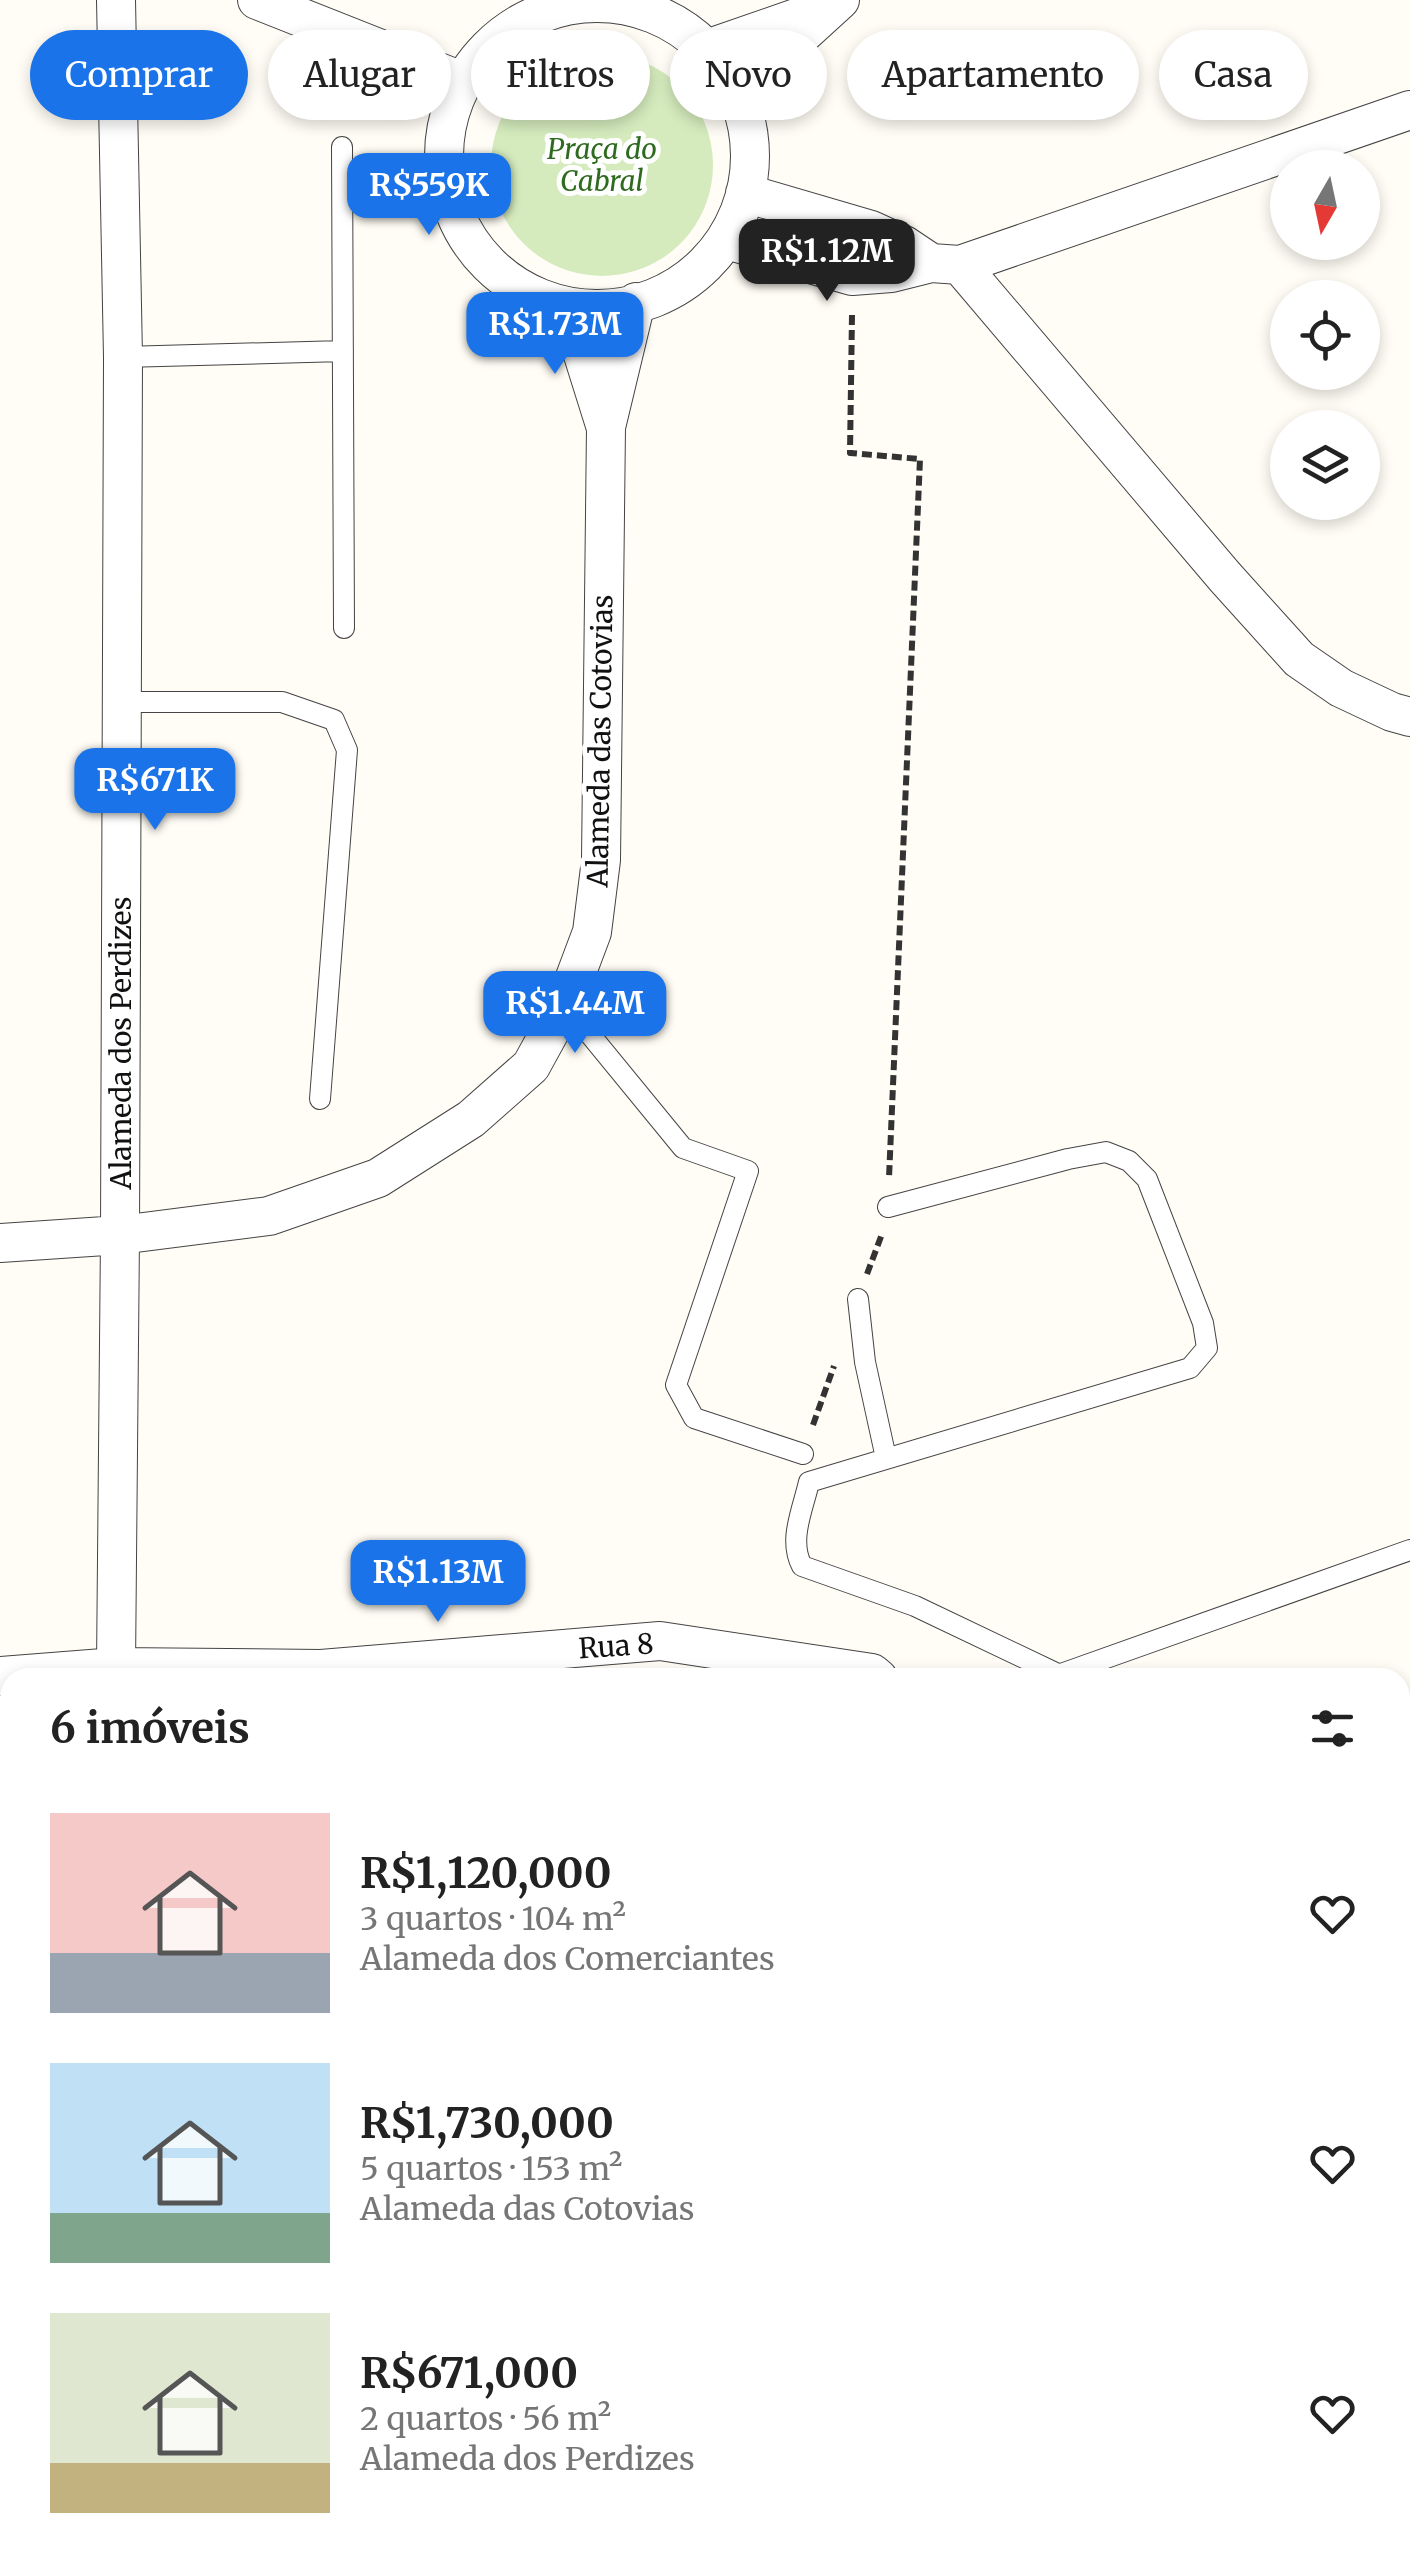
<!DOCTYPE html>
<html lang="pt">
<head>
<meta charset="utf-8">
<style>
  :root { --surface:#fff; --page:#f6f6f6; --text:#222; --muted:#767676; --accent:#1a73e8 }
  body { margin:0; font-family:Merriweather,serif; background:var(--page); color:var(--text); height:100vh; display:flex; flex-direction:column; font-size:38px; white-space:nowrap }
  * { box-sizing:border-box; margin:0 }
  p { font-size:32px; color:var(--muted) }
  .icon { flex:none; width:55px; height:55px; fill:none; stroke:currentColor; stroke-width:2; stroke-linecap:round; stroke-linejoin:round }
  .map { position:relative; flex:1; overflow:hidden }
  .details { position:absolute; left:0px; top:1668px; width:1410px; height:892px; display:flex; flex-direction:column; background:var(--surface); border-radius:30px 30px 0 0; box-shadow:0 5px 15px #0003 }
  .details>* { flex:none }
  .banner { position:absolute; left:30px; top:30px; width:1350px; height:90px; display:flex; gap:20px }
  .needle { width:65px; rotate:189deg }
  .controls { position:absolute; left:1270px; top:150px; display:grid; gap:20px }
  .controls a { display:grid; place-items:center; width:110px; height:110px; border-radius:50%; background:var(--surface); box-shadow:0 5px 15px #0003; font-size:50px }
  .price { position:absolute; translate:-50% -85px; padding:0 22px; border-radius:20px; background:var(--accent); color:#fff; font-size:32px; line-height:65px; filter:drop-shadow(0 2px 5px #0008) }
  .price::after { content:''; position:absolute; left:50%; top:60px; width:30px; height:22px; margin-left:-15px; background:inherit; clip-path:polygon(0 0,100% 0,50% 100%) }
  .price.active { background:#222; color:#fff }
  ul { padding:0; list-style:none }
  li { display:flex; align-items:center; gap:30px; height:250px; padding:0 50px }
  li span { display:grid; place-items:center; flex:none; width:280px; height:200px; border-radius:0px; color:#555 }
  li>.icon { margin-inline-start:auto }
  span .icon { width:120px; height:120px; fill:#fffc; stroke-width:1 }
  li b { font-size:42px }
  h2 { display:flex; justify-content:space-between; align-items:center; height:120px; padding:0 50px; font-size:42px }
  .pill { padding:0 35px; border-radius:45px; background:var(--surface); box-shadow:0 5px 15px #0003; font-size:35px; line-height:90px }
  .pill.active { background:var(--accent); color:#fff }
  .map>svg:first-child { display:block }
</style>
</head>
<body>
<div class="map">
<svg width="1410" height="2559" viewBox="0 0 1410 2559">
  <rect width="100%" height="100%" fill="#fffdf5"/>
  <!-- industrial -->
  <path fill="#eee6ef" d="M1400 2034 1410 2041V2559H891L878 2550H1400Z"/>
  <!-- green -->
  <path fill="#d5ebbd" d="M491 165a111 111 0 1 1 222 0a111 111 0 1 1-222 0Z"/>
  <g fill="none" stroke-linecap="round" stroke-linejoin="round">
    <defs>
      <path id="service" d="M342 147 344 628
        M123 357 343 351
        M121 702H282L334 720 347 750 320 1099
        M565 1004 683 1148 748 1171 676 1385 694 1418 803 1454
        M888 1207 1068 1159 1106 1152 1129 1161 1147 1179 1203 1323 1207 1348 1190 1368 809 1482C803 1509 788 1540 802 1566L915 1606 1066 1678
        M858 1299 865 1362 886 1458
        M1061 1674 1410 1550
        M1400 1812 1410 1809
        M161 2550 167 2559
        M464 2550 469 2559
        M729 2550 734 2559"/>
      <path id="minor" d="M257 0 459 80
        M444 156a153 153 0 1 1 306 0a153 153 0 1 1-306 0Z
        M704 50 819 10
        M738 93 840 0
        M745 193 871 230 904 245 931 263
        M727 240 852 276 891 273 931 263 960 265 1410 110
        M960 265 1225 577 1299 659 1341 688 1392 712 1410 717
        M568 307 605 425
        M0 1243 120 1235 269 1216 378 1178 471 1119 531 1066 565 1004 592 932 601 860 606 427 636 302
        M0 1676 116 1667 321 1669 660 1641 872 1673 878 1678
        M108 1678 116 1667 120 1235 123 357 116 0
        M0 1814 10 1801
        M1400 2034 1410 2041"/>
    </defs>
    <!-- service casing -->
    <use href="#service" stroke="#444" stroke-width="22"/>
    <!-- minor casing -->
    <use href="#minor" stroke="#444" stroke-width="40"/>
    <!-- path -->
    <path stroke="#333" stroke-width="6" stroke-dasharray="10 5" stroke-linecap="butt" d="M852 315 850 453 920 459 889 1178
      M867 1274 882 1234
      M813 1425 834 1366"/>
    <!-- service -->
    <use href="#service" stroke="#fff" stroke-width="20"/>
    <!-- minor -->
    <use href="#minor" stroke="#fff" stroke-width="38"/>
  </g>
  <g text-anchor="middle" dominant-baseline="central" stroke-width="10" stroke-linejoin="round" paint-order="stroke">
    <!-- park labels -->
    <g font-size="28" font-style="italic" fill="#2f6b1f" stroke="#fff">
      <text x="602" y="149">Praça do<tspan x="602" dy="32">Cabral</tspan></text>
    </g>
    <!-- street labels -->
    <g font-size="28" fill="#111" stroke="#fff">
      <text transform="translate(600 741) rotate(-89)">Alameda das Cotovias</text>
      <text transform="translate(121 1043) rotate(-90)">Alameda dos Perdizes</text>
      <text transform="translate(616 1646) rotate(-4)">Rua 8</text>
    </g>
  </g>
</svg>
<div class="controls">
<a><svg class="needle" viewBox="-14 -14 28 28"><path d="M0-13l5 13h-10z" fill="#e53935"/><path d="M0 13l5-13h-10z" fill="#767676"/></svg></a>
<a><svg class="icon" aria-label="locate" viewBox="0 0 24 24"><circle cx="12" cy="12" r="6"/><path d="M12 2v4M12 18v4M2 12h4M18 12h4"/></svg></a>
<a><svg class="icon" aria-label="layers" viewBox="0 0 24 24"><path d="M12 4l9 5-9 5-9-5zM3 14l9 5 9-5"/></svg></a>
</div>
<b class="price" style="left:429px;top:238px">R$559K</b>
<b class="price active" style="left:827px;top:304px">R$1.12M</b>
<b class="price" style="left:555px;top:377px">R$1.73M</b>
<b class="price" style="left:155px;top:833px">R$671K</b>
<b class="price" style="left:575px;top:1056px">R$1.44M</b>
<b class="price" style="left:438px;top:1625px">R$1.13M</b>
<div class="banner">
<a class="pill active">Comprar</a>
<a class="pill">Alugar</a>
<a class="pill">Filtros</a>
<a class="pill">Novo</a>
<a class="pill">Apartamento</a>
<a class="pill">Casa</a>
</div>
<section class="details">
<h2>6 imóveis<svg class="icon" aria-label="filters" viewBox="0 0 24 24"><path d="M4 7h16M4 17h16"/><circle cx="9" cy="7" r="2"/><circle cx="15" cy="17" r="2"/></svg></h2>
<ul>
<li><span style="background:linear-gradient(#f6c9c9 70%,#9aa5b1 0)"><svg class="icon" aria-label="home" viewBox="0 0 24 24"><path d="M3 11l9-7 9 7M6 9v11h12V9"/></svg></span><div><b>R$1,120,000</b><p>3 quartos · 104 m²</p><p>Alameda dos Comerciantes</p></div><svg class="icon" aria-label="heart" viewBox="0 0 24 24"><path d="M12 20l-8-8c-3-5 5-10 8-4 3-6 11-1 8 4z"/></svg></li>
<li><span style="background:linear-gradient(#bfe0f5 75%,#7fa58c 0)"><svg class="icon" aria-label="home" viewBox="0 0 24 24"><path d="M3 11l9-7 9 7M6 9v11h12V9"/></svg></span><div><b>R$1,730,000</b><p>5 quartos · 153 m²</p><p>Alameda das Cotovias</p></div><svg class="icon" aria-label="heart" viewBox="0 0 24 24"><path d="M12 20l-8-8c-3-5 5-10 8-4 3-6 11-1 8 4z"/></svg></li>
<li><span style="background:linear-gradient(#dfe7d0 75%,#c2b280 0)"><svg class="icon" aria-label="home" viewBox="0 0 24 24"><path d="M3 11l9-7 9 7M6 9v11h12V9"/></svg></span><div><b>R$671,000</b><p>2 quartos · 56 m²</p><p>Alameda dos Perdizes</p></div><svg class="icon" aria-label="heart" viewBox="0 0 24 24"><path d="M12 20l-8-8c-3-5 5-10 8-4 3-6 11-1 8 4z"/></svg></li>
</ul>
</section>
</div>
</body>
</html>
